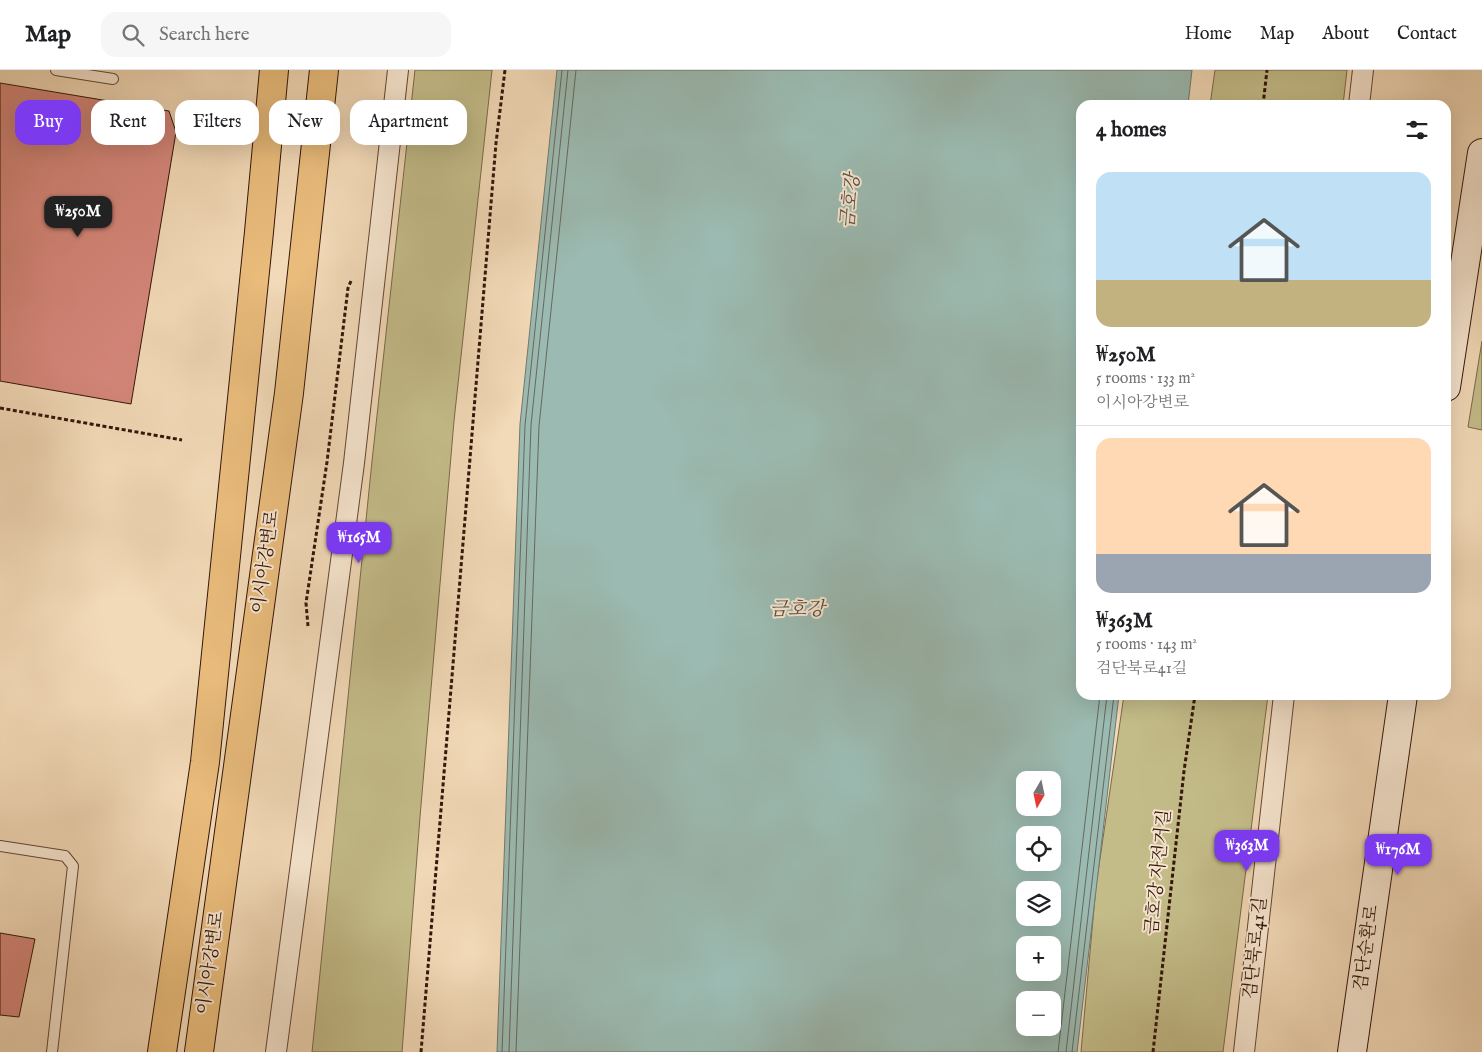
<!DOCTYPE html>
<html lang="en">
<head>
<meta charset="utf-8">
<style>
  :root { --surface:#fff; --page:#f6f6f6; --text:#202124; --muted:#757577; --line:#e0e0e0; --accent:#7c3aed }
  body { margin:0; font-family:"IM FELL English","Noto Serif KR",serif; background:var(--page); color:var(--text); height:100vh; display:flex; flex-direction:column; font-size:19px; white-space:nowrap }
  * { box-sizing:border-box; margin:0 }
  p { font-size:16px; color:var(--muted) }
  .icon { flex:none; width:28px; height:28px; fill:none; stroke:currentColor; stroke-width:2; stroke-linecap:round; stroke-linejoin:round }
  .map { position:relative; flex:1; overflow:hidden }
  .details { position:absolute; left:1076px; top:30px; width:375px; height:600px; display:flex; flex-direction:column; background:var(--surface); border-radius:15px; box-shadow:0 5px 20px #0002 }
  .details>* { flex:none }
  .hud { position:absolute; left:15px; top:30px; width:475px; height:45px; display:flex; gap:10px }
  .needle { width:32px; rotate:189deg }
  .controls { position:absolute; left:1016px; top:701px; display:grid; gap:10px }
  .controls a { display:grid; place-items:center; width:45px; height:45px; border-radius:10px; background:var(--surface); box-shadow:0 5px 20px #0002; font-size:25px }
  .price { position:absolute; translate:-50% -42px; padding:0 11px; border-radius:10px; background:var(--accent); color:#fff; font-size:16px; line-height:32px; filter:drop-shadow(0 1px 2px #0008) }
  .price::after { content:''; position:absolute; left:50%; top:30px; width:15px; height:11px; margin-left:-8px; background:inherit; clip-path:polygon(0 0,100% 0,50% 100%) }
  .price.current { background:#222; color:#fff }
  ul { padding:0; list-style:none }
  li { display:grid; align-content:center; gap:10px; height:265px; padding:0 20px }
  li+li { border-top:1px solid var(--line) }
  li span { display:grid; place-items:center; height:155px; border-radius:15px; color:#555 }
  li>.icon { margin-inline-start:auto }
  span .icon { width:90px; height:90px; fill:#fffc; stroke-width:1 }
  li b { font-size:21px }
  h2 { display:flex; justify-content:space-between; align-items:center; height:60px; padding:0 20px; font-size:21px }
  .pill { padding:0 18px; border-radius:15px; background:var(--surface); box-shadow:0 5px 20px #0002; font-size:18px; line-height:45px }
  .pill.current { background:var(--accent); color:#fff }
  header { display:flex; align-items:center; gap:30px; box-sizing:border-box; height:70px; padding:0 25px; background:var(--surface); border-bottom:1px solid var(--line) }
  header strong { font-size:24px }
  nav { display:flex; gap:28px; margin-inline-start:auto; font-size:18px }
  .search { width:350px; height:45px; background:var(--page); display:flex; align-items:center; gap:12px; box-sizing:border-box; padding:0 18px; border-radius:15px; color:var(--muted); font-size:19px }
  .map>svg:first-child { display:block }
</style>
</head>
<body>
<header>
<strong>Map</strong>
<div class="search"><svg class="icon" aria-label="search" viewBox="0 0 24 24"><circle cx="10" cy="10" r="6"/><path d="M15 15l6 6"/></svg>Search here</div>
<nav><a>Home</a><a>Map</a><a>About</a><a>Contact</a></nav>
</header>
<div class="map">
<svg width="1482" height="982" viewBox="0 0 1482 982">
  <rect width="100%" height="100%" fill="#f2d9b7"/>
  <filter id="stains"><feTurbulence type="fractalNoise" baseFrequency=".004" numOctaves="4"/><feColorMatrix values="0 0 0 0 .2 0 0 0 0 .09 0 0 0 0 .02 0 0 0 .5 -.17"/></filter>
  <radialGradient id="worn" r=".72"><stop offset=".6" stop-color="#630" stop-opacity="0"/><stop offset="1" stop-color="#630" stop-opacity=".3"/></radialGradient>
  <!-- green -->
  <path fill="#c3bc89" stroke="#7b684a" d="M415 0H492L454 351 420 747 402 982H312L372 391Z
    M1215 0H1347L1343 35H1210Z
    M1482 271V360L1468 357Z
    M1124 625H1268L1223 982H1081L1096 816Z"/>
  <!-- water -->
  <path fill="#9bbab1" stroke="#71786e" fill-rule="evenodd" d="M557 0H1192L1188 35H1081V625H1119L1077 982H497L520 354ZM1025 710H1052V738H1025ZM1025 765H1052V792H1025ZM1025 820H1052V848H1025ZM1025 875H1052V902H1025ZM1025 930H1052V958H1025Z"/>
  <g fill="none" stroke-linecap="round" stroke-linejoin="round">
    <!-- shore -->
    <path stroke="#67685e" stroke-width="1" d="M502 982 525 355 562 0
      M509 982 531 355 568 0
      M516 982 539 356 576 0
      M1058 982 1100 625
      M1066 982 1107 625
      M1072 982 1114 625"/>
  </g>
  <!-- building -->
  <path fill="#d5877b" stroke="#33150a" d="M0 13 169 41 176 62 131 334 0 311Z
    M0 863 35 869 19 947 0 945Z"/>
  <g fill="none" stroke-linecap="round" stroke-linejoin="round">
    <defs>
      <path id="lane" d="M56 0 113 9
        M0 776 65 786 73 796 52 982"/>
      <path id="street" d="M1359 35 1363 0
        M276 982 354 393 398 0
        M1244 982 1284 625"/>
      <path id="secondary" d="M1446 317 1482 83
        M1352 982 1403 625"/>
      <path id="highway" d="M162 982 205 692 259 162 274 0
        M199 982 289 323 324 0"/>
    </defs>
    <!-- lane casing -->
    <use href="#lane" stroke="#634635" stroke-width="12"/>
    <!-- street casing -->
    <use href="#street" stroke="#634635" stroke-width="22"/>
    <!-- secondary casing -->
    <use href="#secondary" stroke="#33150a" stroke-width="30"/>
    <!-- highway casing -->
    <use href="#highway" stroke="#33150a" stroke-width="30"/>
    <!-- path -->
    <path stroke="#33150a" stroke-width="3" stroke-dasharray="4 2.5" stroke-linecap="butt" d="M1263 35 1267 0
      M0 338 182 370
      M308 556 306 533 327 392 348 218 351 211
      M421 982 496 73 505 0
      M1153 982 1184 701 1195 625"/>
    <!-- lane -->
    <use href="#lane" stroke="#f7e6d0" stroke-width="10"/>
    <!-- street -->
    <use href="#street" stroke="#f7e6d0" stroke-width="20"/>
    <!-- secondary -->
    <use href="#secondary" stroke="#f7e6d0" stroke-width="28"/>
    <!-- highway -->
    <use href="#highway" stroke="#e9bc7c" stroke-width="28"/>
  </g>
  <g text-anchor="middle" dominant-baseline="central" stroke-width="4" stroke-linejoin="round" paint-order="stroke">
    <!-- street labels -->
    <g font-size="18" fill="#33150a" stroke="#f7e6d0">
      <text transform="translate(266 492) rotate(-82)">이시아강변로</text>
      <text transform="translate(1159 802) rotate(-84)">금호강 자전거길</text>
      <text transform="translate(1256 878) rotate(-84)">검단북로41길</text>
      <text transform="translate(1367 878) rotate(-82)">검단순환로</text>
      <text transform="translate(211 893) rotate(-82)">이시아강변로</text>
    </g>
    <!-- water labels -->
    <g font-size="19" font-style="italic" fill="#574f44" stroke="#f7e6d0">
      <text transform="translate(851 131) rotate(-84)">금호강</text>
      <text x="797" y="540">금호강</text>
    </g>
  </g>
  <rect width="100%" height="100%" filter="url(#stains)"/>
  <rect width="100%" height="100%" fill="url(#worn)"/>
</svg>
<div class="controls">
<a><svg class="needle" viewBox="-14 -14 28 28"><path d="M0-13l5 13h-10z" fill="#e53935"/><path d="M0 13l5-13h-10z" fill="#757577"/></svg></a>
<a><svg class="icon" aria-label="locate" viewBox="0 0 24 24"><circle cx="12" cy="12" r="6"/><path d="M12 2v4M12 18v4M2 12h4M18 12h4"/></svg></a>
<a><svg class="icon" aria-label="layers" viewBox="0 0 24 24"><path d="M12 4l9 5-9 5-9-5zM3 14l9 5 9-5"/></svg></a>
<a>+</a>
<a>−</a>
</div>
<b class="price current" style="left:78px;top:168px">₩250M</b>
<b class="price" style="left:359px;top:494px">₩165M</b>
<b class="price" style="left:1247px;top:802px">₩363M</b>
<b class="price" style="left:1398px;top:806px">₩176M</b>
<div class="hud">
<a class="pill current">Buy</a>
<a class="pill">Rent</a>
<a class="pill">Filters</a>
<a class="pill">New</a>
<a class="pill">Apartment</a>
</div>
<section class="details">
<h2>4 homes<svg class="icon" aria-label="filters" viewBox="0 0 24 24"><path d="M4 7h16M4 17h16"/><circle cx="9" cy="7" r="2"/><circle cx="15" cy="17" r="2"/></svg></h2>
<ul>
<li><span style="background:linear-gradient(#bfe0f5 70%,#c2b280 0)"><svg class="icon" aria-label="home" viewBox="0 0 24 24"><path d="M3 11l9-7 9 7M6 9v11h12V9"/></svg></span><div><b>₩250M</b><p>5 rooms · 133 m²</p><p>이시아강변로</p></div></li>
<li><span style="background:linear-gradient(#ffd9b3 75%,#9aa5b1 0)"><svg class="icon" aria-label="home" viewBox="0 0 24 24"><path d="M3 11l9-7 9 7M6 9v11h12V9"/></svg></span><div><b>₩363M</b><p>5 rooms · 143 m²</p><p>검단북로41길</p></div></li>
</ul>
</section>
</div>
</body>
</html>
